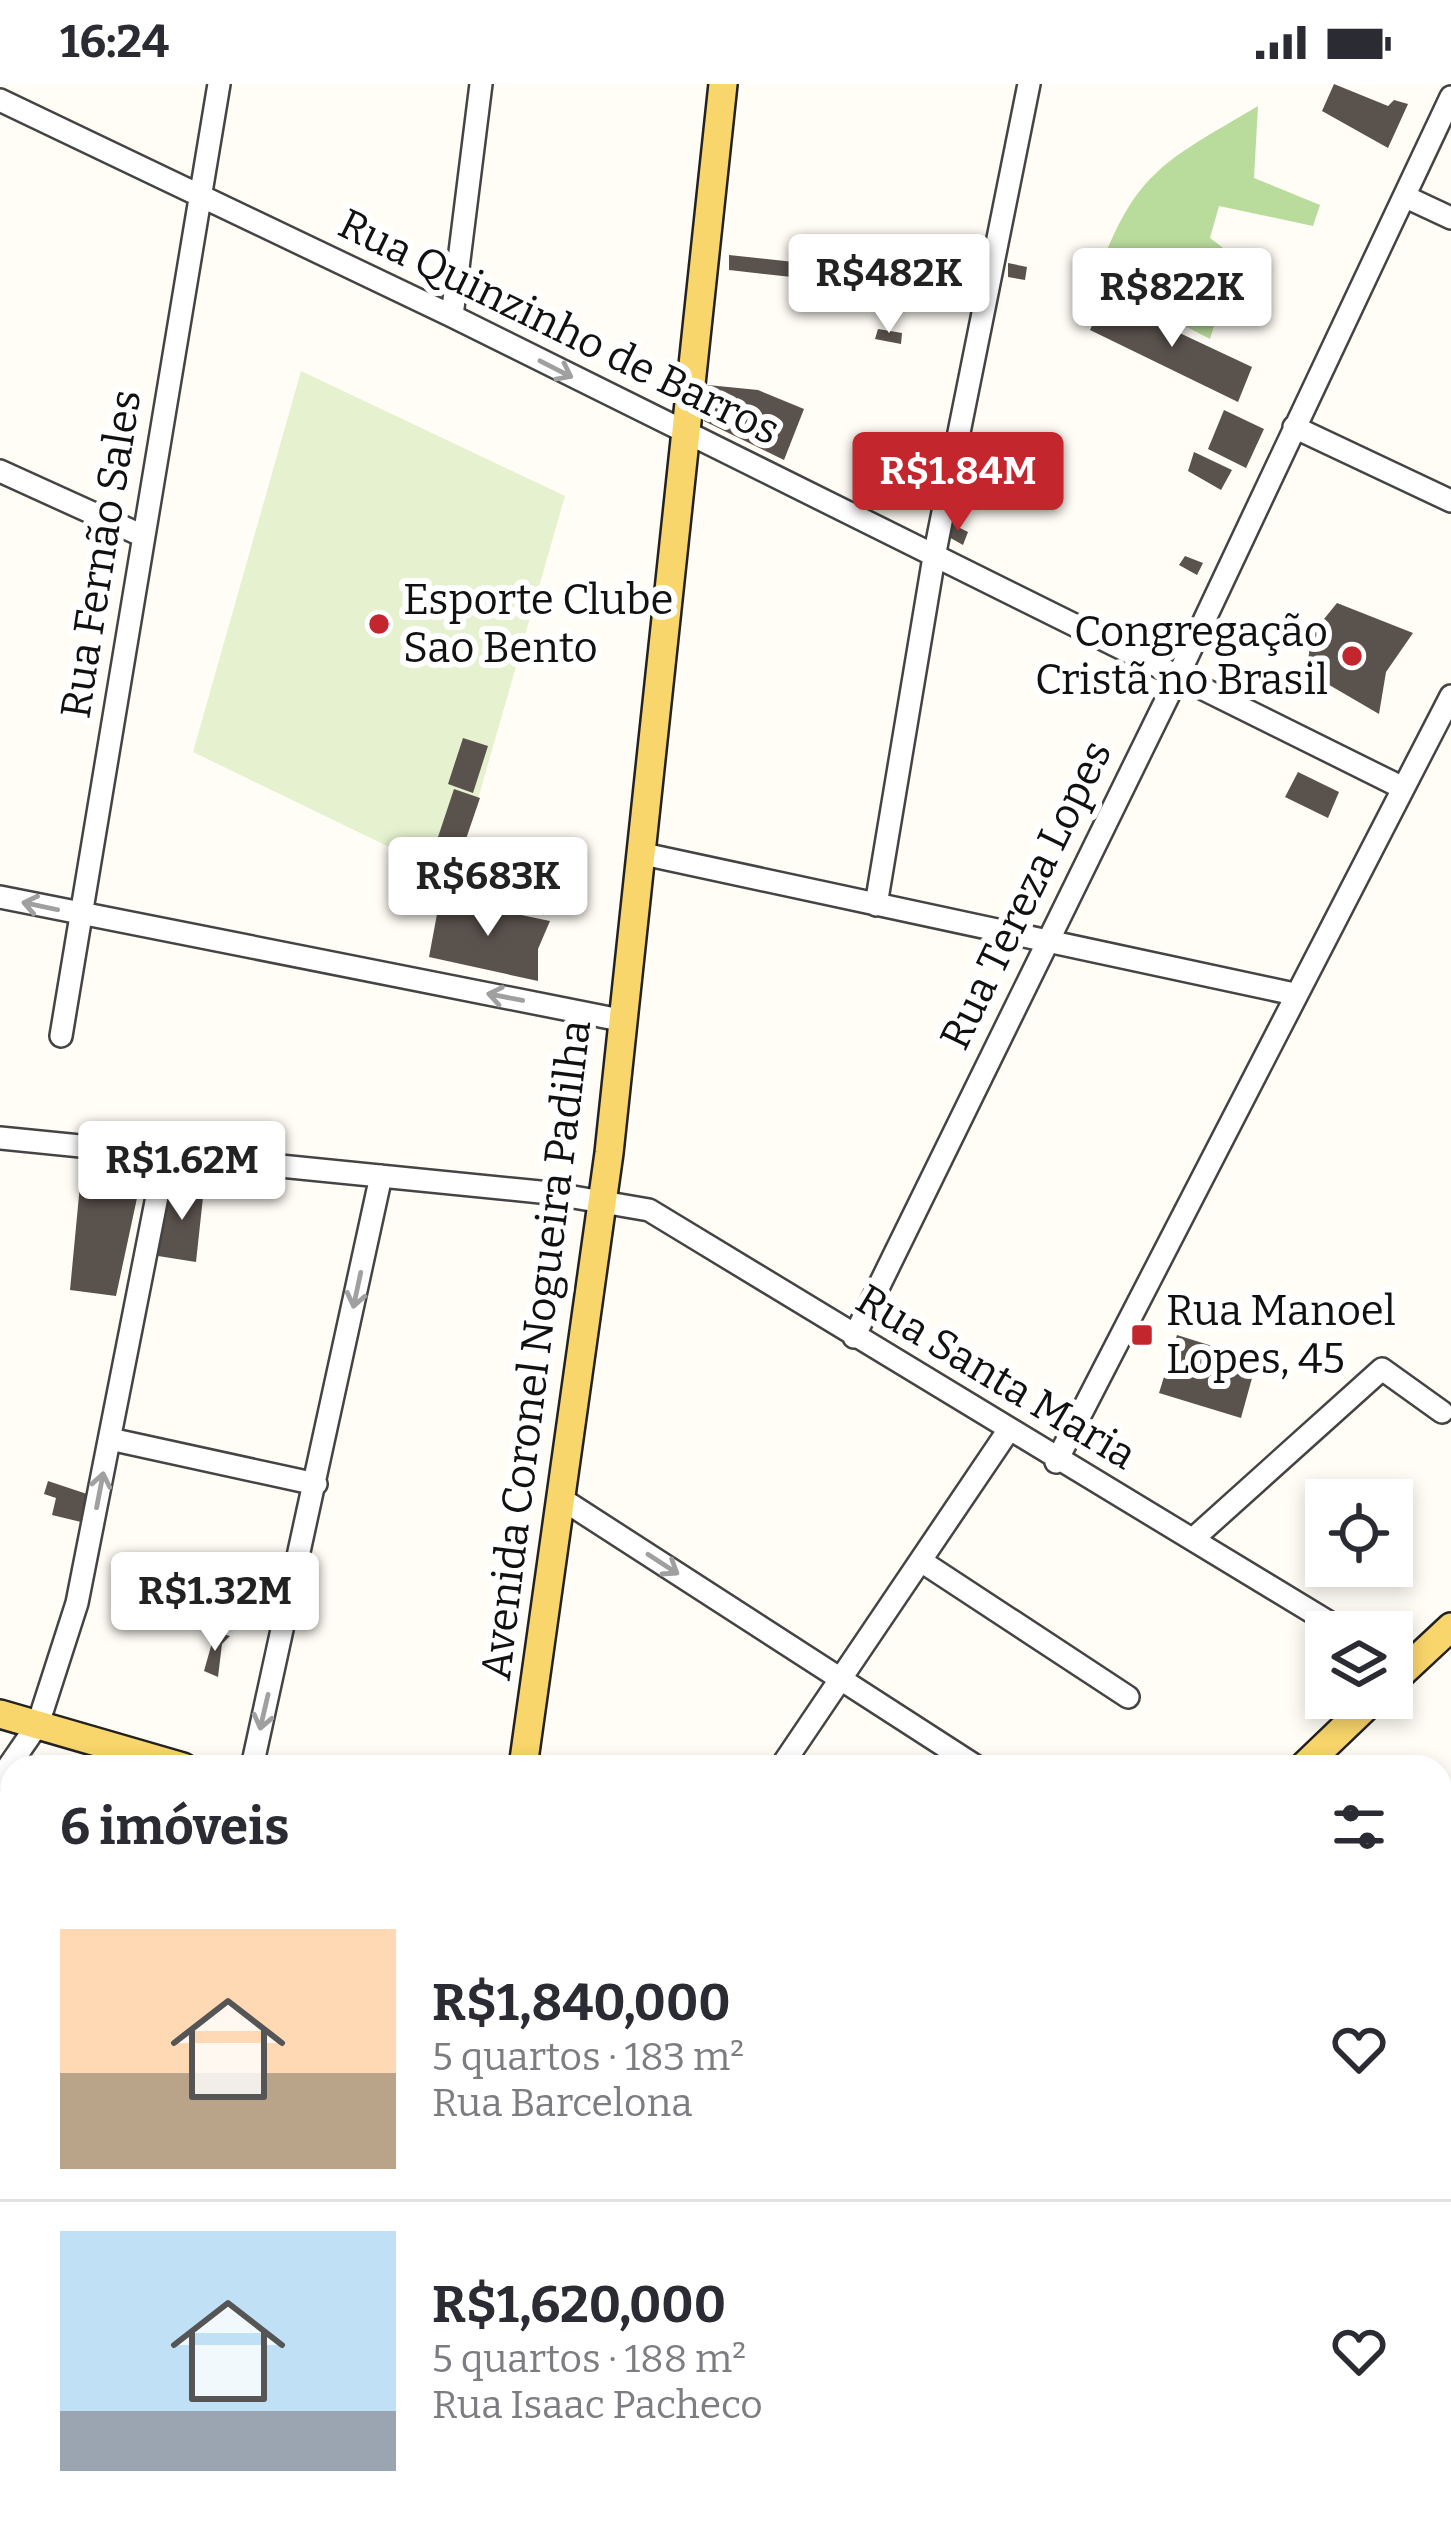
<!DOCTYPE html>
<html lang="pt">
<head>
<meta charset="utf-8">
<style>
  :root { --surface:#fff; --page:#f7f7f7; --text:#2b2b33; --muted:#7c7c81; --line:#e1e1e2; --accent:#c4262e }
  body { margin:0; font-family:Bitter,serif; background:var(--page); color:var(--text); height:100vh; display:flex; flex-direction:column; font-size:45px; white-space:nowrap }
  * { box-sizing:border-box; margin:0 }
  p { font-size:39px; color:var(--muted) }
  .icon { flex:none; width:66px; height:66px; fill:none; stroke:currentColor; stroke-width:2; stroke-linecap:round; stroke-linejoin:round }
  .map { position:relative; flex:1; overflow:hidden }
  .panel { position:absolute; left:0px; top:1671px; width:1452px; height:771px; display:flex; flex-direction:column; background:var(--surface); border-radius:36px 36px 0 0; box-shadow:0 6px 18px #0003 }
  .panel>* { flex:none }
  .controls { position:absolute; left:1305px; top:1395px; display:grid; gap:24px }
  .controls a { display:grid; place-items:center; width:108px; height:108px; border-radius:0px; background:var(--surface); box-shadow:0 6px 18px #0003; font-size:60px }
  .price { position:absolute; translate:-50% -102px; padding:0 27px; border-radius:12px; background:#fff; color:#222; font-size:39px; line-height:78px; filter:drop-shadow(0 3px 6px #0008) }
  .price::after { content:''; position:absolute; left:50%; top:72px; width:36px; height:27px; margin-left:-18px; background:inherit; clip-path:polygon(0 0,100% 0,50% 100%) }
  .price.on { background:var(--accent); color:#fff }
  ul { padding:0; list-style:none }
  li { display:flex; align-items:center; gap:36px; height:300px; padding:0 60px }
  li+li { border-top:3px solid var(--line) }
  li span { display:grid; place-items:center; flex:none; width:336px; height:240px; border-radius:0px; color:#555 }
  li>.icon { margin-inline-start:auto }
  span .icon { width:144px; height:144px; fill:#fffc; stroke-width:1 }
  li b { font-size:51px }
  h2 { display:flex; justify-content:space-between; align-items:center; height:144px; padding:0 60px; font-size:51px }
  .status { display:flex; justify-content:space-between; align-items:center; height:84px; padding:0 60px; background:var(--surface); direction:ltr }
  .status svg { height:33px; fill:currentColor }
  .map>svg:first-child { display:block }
</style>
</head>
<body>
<div class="status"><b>16:24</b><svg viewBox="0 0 49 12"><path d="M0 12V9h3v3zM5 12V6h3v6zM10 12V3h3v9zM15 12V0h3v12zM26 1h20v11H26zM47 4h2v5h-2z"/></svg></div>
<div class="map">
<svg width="1451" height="2441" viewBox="0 0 1451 2441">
  <rect width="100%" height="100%" fill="#fffdf5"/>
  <!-- green -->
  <path fill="#d5ebbd" d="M1451 1940V2189L1440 2200V1951Z
    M980 2430H1211L1195 2441H969Z"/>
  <!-- forest -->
  <path fill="#b9dc9c" d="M1258 22 1254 94 1320 121 1313 142 1219 122 1210 154 1255 188 1236 213 1194 199 1171 206 1170 222 1214 242 1210 255 1096 196C1134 87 1164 78 1258 22Z"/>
  <!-- pitch -->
  <path fill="#e6f2cf" d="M301 287 565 412 455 795 193 668Z"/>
  <!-- water -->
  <path fill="#b9e0f7" stroke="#3f96cf" stroke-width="3" d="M1451 1977V2100L1440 2113V1990Z
    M1054 2430H1147L1136 2441H1037Z"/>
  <!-- building -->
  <path fill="#5a524d" d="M1334 0 1388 22 1394 16 1408 20 1388 64 1322 27Z
    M729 171 803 179 801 194 729 186Z
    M1008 179 1027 183 1025 196 1008 193Z
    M1105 214 1252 283 1238 318 1090 246Z
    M878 245 902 249 901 260 875 255Z
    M708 301 758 306 804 325 784 376 704 337Z
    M1224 326 1264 345 1246 384 1208 365Z
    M1194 368 1232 386 1221 406 1188 387Z
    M952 440 968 448 963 461 947 452Z
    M1185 472 1203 479 1197 491 1179 481Z
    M1337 519 1413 549 1386 588 1379 630 1307 588 1311 551Z
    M463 654 488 662 473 709 448 700Z
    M1298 688 1339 708 1328 734 1285 713Z
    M454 705 480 714 456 784 463 786 459 796 439 789 442 778 431 774Z
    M440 814 550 837 538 865V897L429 873Z
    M82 1080 143 1086 116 1212 70 1206Z
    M171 1097 204 1104 196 1178 158 1172Z
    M1177 1251 1257 1276 1241 1334 1159 1309Z
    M48 1397 87 1410 81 1438 52 1431 56 1414 44 1410Z
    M215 1548 230 1552 222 1560 218 1593 204 1587Z
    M12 2070V2119L0 2114V2097Z
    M1451 2420V2441H1423L1440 2430Z
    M386 2430H435L431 2441H384Z"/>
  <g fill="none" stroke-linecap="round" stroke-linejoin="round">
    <defs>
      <path id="minor" d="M0 16 452 232 1403 704
        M1406 113 1451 134
        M452 232 481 0
        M1294 343 1451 417
        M0 387 143 452
        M639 769 1294 910
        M0 813 620 936
        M876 821 934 473 1029 0
        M61 952 219 0
        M0 1054 550 1109 649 1126 1345 1548
        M854 1253 1178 592 1451 13
        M110 1355 316 1400
        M1056 1378 1451 612
        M565 1417 977 1683
        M1193 1455 1382 1285 1442 1328
        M921 1477 1128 1613
        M252 1683 381 1092
        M781 1683 1008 1347
        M0 1695 38 1640 77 1519 165 1072
        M0 1897 12 1904
        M753 2441 765 2430"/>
      <path id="major" d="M1392 1598 1451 1543
        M0 1630 183 1683
        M523 1683 609 1069 723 0
        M1303 1683 1375 1614
        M0 2338 12 2347
        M18 2430 32 2441
        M123 2430 138 2441
        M362 2441 365 2430"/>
      <path id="highway" d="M1440 2312 1451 2304
        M1440 2371 1451 2363
        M1263 2441 1278 2430
        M1340 2441 1356 2430"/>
    </defs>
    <!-- minor casing -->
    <use href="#minor" stroke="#444" stroke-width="26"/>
    <!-- major casing -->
    <use href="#major" stroke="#222" stroke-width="32"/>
    <!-- highway casing -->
    <use href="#highway" stroke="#222" stroke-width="34"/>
    <!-- path -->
    <path stroke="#333" stroke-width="3" stroke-dasharray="12 6" stroke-linecap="butt" d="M1440 2208 1451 2197
      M1205 2441 1220 2430"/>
    <!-- minor -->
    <use href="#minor" stroke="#fff" stroke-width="21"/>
    <!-- major -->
    <use href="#major" stroke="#f9d66b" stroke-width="27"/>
    <!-- highway -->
    <use href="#highway" stroke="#f5a25d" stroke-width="30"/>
    <defs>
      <path id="rail" d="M1440 1779 1451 1765
        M953 2441 965 2430"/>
    </defs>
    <!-- rail casing -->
    <use href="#rail" stroke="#c4262e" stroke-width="10"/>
    <!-- rail -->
    <use href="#rail" stroke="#fff" stroke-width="6" stroke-dasharray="18" stroke-linecap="butt"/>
  </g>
  <!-- one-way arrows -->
  <defs><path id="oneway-shaft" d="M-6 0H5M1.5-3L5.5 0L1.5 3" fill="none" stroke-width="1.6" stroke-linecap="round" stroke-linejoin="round" transform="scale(3)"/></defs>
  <g stroke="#a0a0a0">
    <use href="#oneway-shaft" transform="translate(556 285) rotate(27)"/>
    <use href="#oneway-shaft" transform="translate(40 822) rotate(-168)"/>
    <use href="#oneway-shaft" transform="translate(505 913) rotate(-169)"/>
    <use href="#oneway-shaft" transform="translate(357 1206) rotate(102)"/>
    <use href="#oneway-shaft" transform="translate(100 1406) rotate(-79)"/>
    <use href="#oneway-shaft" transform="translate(663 1480) rotate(33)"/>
    <use href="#oneway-shaft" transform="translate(264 1628) rotate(103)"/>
  </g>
  <!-- markers -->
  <g fill="#c4262e" stroke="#fff" stroke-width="4.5">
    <circle cx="379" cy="540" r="12"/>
    <circle cx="1352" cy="572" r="12"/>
    <rect x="1130" y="1239" width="24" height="24" rx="6"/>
  </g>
  <g text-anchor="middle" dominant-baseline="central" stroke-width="12" stroke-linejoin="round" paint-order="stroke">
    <!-- street labels -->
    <g font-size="42" fill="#111" stroke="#fff">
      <text transform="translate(559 243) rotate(26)">Rua Quinzinho de Barros</text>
      <text transform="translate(101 470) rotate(-81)">Rua Fernão Sales</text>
      <text transform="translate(1026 811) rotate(-64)">Rua Tereza Lopes</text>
      <text transform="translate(536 1266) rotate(-83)">Avenida Coronel Nogueira Padilha</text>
      <text transform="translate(996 1293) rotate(31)">Rua Santa Maria</text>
    </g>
    <!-- poi labels -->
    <g font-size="42" fill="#111" stroke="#fff" text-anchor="start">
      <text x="403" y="516">Esporte Clube<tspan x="403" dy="48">Sao Bento</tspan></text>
      <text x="1328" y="548" text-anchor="end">Congregação<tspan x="1328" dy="48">Cristã no Brasil</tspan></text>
      <text x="1166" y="1227">Rua Manoel<tspan x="1166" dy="48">Lopes, 45</tspan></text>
    </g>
  </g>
</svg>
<div class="controls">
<a><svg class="icon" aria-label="locate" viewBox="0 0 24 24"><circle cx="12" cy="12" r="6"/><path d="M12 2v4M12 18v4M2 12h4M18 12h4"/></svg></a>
<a><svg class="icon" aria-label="layers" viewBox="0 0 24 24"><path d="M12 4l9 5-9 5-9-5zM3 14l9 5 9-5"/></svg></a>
</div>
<b class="price" style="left:889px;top:252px">R$482K</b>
<b class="price" style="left:1172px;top:266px">R$822K</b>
<b class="price on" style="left:958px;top:450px">R$1.84M</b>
<b class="price" style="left:488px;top:855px">R$683K</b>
<b class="price" style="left:182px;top:1139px">R$1.62M</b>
<b class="price" style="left:215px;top:1570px">R$1.32M</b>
<section class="panel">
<h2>6 imóveis<svg class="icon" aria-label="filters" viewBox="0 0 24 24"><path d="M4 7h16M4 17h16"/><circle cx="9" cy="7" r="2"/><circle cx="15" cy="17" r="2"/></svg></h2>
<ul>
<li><span style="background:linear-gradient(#ffd9b3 60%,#b9a48a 0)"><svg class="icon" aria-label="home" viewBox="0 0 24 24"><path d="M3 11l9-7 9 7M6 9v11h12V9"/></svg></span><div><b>R$1,840,000</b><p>5 quartos · 183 m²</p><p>Rua Barcelona</p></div><svg class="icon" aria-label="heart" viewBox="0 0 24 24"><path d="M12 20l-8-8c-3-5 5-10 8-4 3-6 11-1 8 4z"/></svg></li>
<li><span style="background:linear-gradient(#bfe0f5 75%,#9aa5b1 0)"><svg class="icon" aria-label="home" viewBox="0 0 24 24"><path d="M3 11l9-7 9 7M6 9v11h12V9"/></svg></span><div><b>R$1,620,000</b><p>5 quartos · 188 m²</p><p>Rua Isaac Pacheco</p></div><svg class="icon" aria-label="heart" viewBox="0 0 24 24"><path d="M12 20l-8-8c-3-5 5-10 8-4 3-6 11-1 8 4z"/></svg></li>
</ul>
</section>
</div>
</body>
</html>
